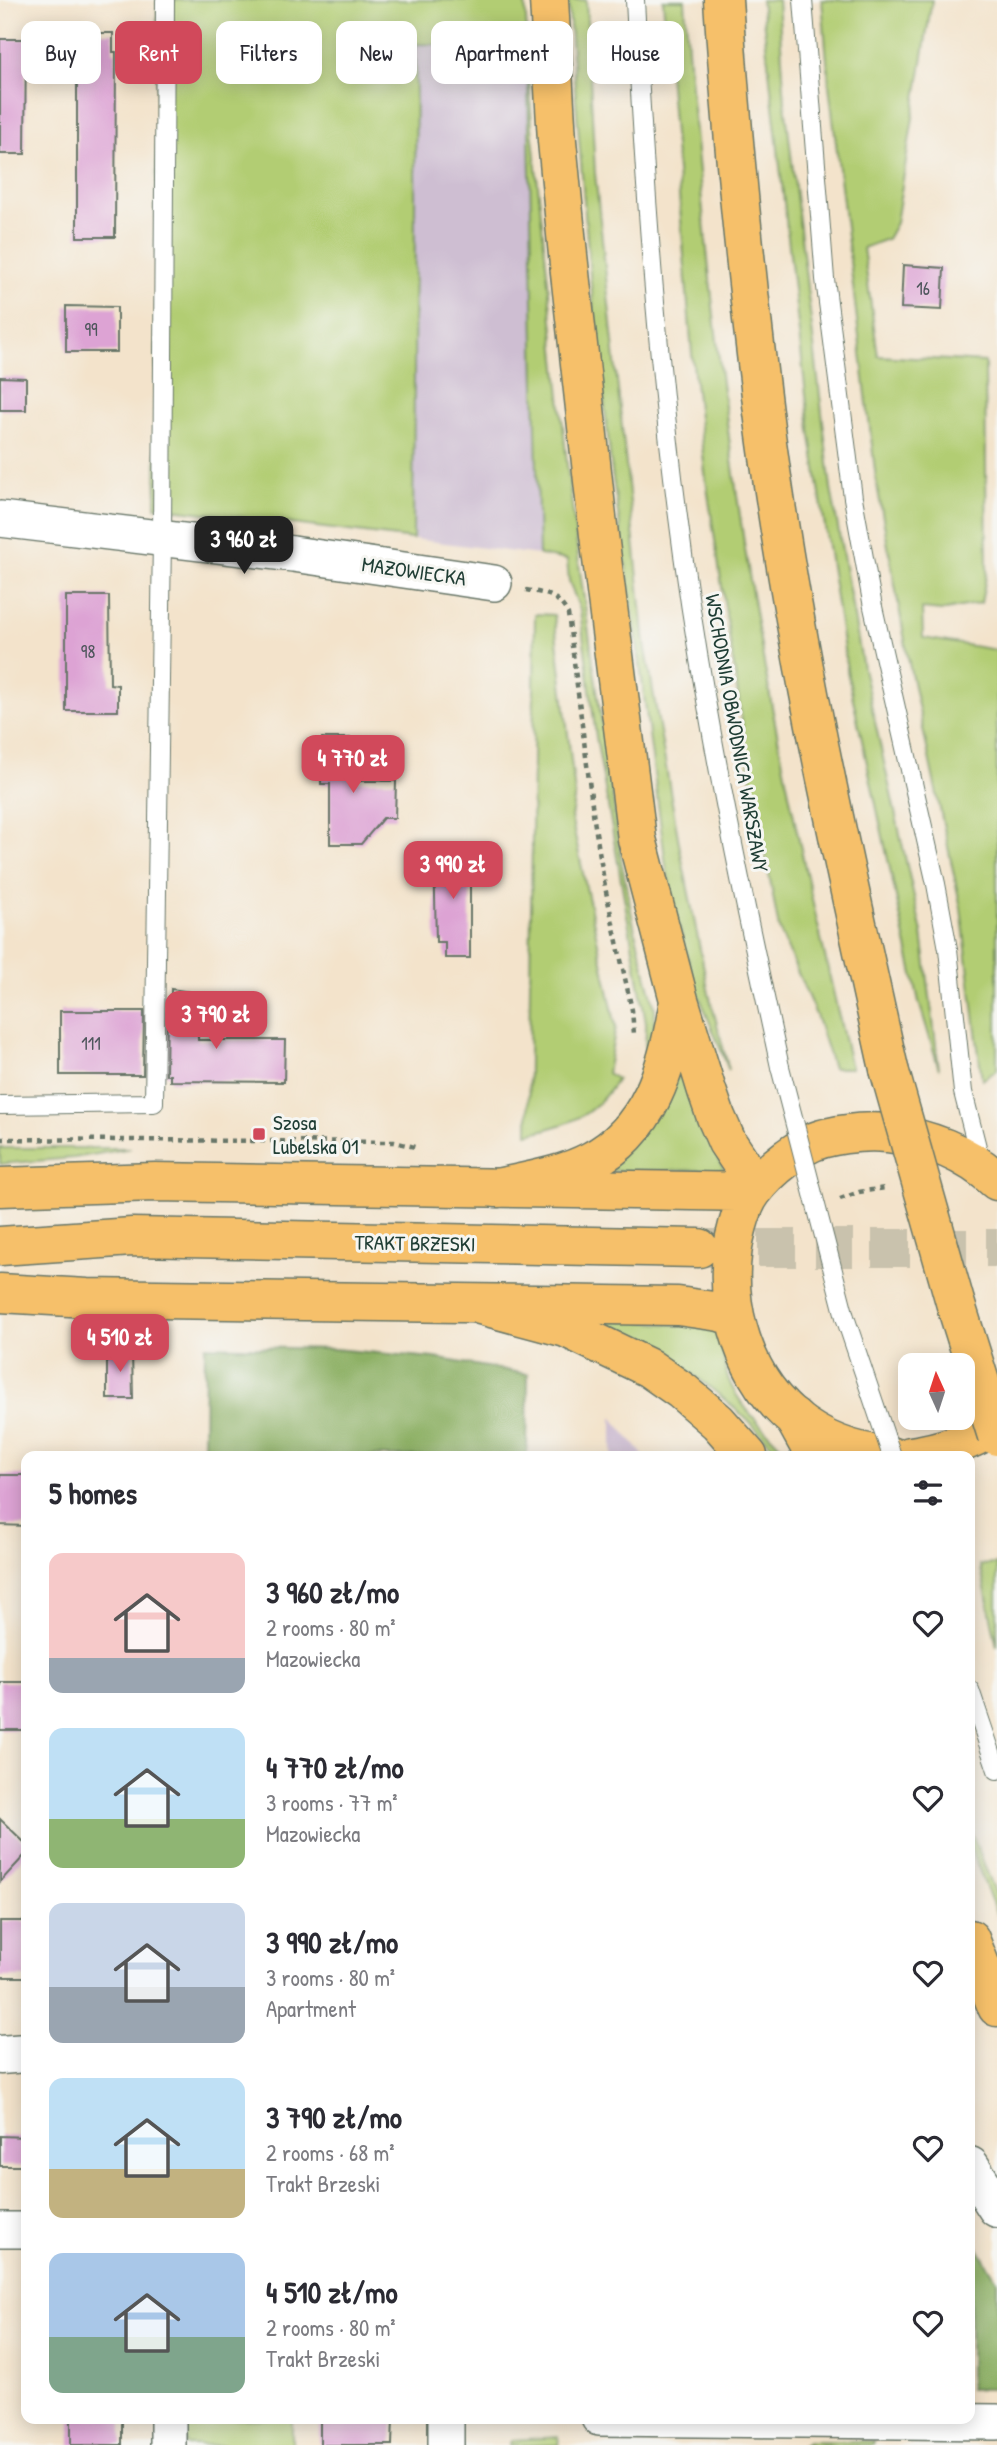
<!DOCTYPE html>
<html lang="en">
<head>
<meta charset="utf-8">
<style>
  :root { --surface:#fff; --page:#f2f2f3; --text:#2b2b33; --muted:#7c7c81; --accent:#d1495b }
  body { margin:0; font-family:"Patrick Hand",sans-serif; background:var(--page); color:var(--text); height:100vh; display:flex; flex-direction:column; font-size:26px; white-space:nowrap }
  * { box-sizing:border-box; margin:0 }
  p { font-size:23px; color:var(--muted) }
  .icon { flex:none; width:38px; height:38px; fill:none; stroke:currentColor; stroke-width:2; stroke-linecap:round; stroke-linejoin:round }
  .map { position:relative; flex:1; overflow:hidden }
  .drawer { position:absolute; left:21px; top:1451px; width:954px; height:973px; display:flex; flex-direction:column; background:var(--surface); border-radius:14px; box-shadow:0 4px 18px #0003 }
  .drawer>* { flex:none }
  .banner { position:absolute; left:21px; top:21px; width:956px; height:63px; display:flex; gap:14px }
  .needle { width:46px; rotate:357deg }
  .controls { position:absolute; left:898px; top:1353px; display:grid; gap:14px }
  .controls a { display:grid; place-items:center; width:77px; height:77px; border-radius:14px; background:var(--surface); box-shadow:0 4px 18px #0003; font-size:35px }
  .price { position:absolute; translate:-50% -60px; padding:0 16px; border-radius:14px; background:var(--accent); color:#fff; font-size:23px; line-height:46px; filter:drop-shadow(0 2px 4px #0008) }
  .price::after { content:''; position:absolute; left:50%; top:42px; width:21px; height:16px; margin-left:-10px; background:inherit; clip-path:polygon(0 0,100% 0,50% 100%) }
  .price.active { background:#222; color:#fff }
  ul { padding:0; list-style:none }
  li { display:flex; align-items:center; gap:21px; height:175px; padding:0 28px }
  li span { display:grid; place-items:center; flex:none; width:196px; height:140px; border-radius:14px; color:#555 }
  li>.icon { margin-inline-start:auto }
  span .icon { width:84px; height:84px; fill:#fffc; stroke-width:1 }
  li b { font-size:30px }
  h2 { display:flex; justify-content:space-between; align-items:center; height:84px; padding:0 28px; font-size:30px }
  .tag { padding:0 24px; border-radius:14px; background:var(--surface); box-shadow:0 4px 18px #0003; font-size:24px; line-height:63px }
  .tag.active { background:var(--accent); color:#fff }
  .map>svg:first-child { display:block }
</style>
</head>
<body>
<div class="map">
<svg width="997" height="2445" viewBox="0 0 997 2445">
  <rect width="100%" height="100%" fill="#f6f6f2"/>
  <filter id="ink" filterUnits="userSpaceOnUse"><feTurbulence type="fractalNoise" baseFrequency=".0143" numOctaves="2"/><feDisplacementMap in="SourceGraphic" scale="14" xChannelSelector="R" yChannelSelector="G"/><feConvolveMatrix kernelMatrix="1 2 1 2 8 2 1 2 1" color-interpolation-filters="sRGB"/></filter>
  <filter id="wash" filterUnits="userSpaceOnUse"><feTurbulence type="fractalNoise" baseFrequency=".00686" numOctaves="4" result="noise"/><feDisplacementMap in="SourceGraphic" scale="28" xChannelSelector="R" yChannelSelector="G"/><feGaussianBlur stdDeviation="1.57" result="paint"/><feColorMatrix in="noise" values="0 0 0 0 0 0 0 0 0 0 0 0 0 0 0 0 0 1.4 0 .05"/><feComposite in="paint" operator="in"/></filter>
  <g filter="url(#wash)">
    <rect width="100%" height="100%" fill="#f3e3cb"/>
    <!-- industrial -->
    <path fill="#cebed2" d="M416 43 527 46 539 555 413 539Z
      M612 1417 644 1456H612Z"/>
    <!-- green -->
    <path fill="#b2cd73" stroke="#688554" stroke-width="2" d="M157 0H525L532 128 567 464 579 564 622 864 635 931 655 1009 654 1043 649 1067 621 1119 617 1114C642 1084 646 1062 646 1023L596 737 580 610 569 581 567 560 539 555 527 46 416 44 413 539 156 507Z
      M568 0H586L595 173 645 644 680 849 709 994 729 1070 697 991 677 919 666 866 637 641 612 472 590 275Z
      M663 0H685C688 71 696 141 703 211 719 374 740 536 770 696 793 821 822 944 851 1068H833L816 1015 779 929 745 742 705 473 692 354Z
      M761 0H778L785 103 831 488 863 668 922 933 939 1069 919 1002 848 676 810 430Z
      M822 0H932L896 223 887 239 863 248 878 356 985 362 987 571 981 603 941 611 922 609 923 638 997 650V1070L982 1080 961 908 909 663 876 479 829 85Z
      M535 614 554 615 575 794 571 817 616 1027 607 1073 617 1079C593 1118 571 1123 528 1134Z
      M678 1075 682 1077 724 1170 607 1171Z
      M0 1148H131L74 1158 0 1164Z
      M592 1317 721 1329C722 1345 723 1362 728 1378 739 1408 769 1433 790 1456H780C751 1417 688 1367 645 1342 628 1332 610 1325 592 1317Z
      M997 1564V1646L980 1565Z
      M970 1829 997 1897V1915L970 1847Z
      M187 2419H292V2445H186Z
      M559 2437V2445H510L511 2440Z
      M807 2441H873V2445H802Z"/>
    <!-- forest -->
    <path fill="#8db065" stroke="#56764c" stroke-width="2" d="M205 1346 334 1349 434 1358 528 1374 527 1456H204Z
      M970 2236 997 2280V2389H970Z"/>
    <g id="blocks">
      <!-- building -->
      <path fill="#dda3d4" d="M81 33H113V52H116L115 237H77V52H81Z
        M0 39H26L25 154H0Z
        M903 265 944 268 942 310 901 308Z
        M66 306 117 307V352H66Z
        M0 377 26 378V410H0Z
        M66 596H109L110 684 118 685V711H66Z
        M322 738H354V781H396L395 818H383L361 844H330V784H321Z
        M434 849H470V958H445V942H436Z
        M171 989 198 993V1040H285L284 1082 170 1081V1075H166L167 1012H171Z
        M60 1011H144L143 1075H60Z
        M107 1349 132 1350 133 1399H107Z
        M0 1475H26V1526L0 1525Z
        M0 1682H26V1730H0Z
        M0 1819 26 1844V1854L0 1882Z
        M0 1921H26V1977H0Z
        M0 2136 26 2137V2166H0Z
        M71 2418H122V2445H71Z
        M320 2418H393L392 2445H320Z"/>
    </g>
  </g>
  <g filter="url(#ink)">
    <use href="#blocks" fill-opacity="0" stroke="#697769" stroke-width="2"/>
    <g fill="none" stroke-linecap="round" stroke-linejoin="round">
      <!-- primary-tunnel -->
      <path stroke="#c9c2ad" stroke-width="38" stroke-dasharray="38 19" stroke-linecap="butt" d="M701 1248H997"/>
      <defs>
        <path id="service" d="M635 0C647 236 665 473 707 706 728 827 754 947 780 1067
          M803 0 825 279 853 498 873 607 936 884 948 949 963 1092 981 1163
          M0 1105 154 1103 162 538 165 0
          M970 1690 997 1770"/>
        <path id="minor" d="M0 519 293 554 494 583
          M0 2230H26
          M168 2418V2445
          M446 2418V2445
          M599 2418 997 2422"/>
        <path id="tertiary" d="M0 2055 26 2053
          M970 2166 997 2208"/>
        <path id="primary" d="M0 1187 155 1182 751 1192
          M0 1246 132 1237 699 1248
          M0 1293 87 1298 678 1306 720 1312 735 1317
          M890 1456C854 1453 821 1441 793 1418 739 1372 719 1291 738 1225 741 1214 746 1200 753 1191 762 1179 775 1167 787 1158 793 1154 799 1149 805 1146 825 1134 864 1131 887 1133 927 1138 967 1153 997 1181
          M910 1456C942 1452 969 1442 997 1425"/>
        <path id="motorway" d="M549 0 557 141 568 255 599 535 637 839 679 1000 707 1091 716 1117 727 1142 741 1163 751 1192
          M723 0C732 137 746 275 763 412 791 633 841 852 889 1069
          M497 1188C528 1181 563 1176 591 1161 650 1131 668 1067 678 1006
          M480 1305 566 1328 649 1368 682 1391 718 1422 748 1456
          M794 1418 815 1456
          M970 1939 997 2007"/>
      </defs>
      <!-- service casing -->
      <use href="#service" stroke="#697769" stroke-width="20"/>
      <!-- minor casing -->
      <use href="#minor" stroke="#697769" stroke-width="38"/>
      <!-- tertiary casing -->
      <use href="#tertiary" stroke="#697769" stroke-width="41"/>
      <!-- primary casing -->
      <use href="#primary" stroke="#697769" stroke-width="41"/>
      <!-- motorway casing -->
      <use href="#motorway" stroke="#697769" stroke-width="41"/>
      <!-- path -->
      <path stroke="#697769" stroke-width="4.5" stroke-dasharray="5 5" stroke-linecap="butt" d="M526 590C547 594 557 594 568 614L594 820 605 887 632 1010 634 1034
        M0 1139 394 1142 419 1148
        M840 1199 859 1192 885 1188"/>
      <!-- service -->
      <use href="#service" stroke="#fff" stroke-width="18"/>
      <!-- minor -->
      <use href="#minor" stroke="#fff" stroke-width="35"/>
      <!-- tertiary -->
      <use href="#tertiary" stroke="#fff" stroke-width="38"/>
      <!-- primary -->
      <use href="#primary" stroke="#f6c06b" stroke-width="38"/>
      <!-- motorway -->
      <use href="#motorway" stroke="#f6c06b" stroke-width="38"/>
      <defs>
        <path id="service-bridge" d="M780 1067 845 1317 892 1456"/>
        <path id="motorway-bridge" d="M889 1069 955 1302 997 1436"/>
      </defs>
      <!-- service-bridge casing -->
      <use href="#service-bridge" stroke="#697769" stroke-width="20" stroke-linecap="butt"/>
      <!-- motorway-bridge casing -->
      <use href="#motorway-bridge" stroke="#697769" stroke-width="41" stroke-linecap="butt"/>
      <!-- service-bridge -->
      <use href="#service-bridge" stroke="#fff" stroke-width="18"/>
      <!-- motorway-bridge -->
      <use href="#motorway-bridge" stroke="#f6c06b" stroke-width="38"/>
    </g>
  </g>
  <!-- markers -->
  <rect fill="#d1495b" stroke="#f6f6f2" stroke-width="2.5" x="252" y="1127" width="14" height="14" rx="3.5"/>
  <g text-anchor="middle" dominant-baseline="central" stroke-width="6" stroke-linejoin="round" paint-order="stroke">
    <!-- number labels -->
    <g font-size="18" fill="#4e565c">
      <text x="923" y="288">16</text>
      <text x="91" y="329">99</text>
      <text x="88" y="651">98</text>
      <text x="91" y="1043">111</text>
    </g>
    <!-- street labels -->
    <g font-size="21" fill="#1f3d34" stroke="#f6f6f2">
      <text transform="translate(414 571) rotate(8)">MAZOWIECKA</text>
      <text transform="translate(737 733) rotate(80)">WSCHODNIA OBWODNICA WARSZAWY</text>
      <text transform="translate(415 1243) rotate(1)">TRAKT BRZESKI</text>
    </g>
    <!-- poi labels -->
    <g font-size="21" fill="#1f3d34" stroke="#f6f6f2" text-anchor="start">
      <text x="273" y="1122">Szosa<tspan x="273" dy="24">Lubelska 01</tspan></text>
    </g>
  </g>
</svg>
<div class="controls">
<a><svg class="needle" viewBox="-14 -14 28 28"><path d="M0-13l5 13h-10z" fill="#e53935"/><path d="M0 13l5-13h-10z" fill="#7c7c81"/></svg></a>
</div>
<b class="price active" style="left:244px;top:576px">3 960 zł</b>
<b class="price" style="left:353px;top:795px">4 770 zł</b>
<b class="price" style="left:453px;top:901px">3 990 zł</b>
<b class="price" style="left:216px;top:1051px">3 790 zł</b>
<b class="price" style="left:120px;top:1374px">4 510 zł</b>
<div class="banner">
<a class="tag">Buy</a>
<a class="tag active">Rent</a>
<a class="tag">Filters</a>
<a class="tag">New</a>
<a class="tag">Apartment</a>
<a class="tag">House</a>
</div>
<section class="drawer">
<h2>5 homes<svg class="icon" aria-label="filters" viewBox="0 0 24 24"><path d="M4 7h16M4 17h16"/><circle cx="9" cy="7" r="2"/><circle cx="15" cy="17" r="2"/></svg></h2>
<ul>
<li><span style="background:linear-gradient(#f6c9c9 75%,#9aa5b1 0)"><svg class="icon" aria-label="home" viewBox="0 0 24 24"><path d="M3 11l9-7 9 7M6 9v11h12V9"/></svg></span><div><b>3 960 zł/mo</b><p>2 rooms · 80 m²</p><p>Mazowiecka</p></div><svg class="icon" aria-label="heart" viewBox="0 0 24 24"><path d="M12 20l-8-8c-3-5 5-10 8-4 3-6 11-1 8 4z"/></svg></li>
<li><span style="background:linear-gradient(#bfe0f5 65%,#8fb573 0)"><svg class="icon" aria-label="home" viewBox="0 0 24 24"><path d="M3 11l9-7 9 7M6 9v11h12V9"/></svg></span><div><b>4 770 zł/mo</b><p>3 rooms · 77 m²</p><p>Mazowiecka</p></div><svg class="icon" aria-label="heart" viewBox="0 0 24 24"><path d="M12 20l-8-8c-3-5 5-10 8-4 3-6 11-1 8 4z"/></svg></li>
<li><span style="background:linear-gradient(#c9d6e8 60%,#9aa5b1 0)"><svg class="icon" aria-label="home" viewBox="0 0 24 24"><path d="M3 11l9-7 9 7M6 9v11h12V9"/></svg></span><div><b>3 990 zł/mo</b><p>3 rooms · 80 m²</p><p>Apartment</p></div><svg class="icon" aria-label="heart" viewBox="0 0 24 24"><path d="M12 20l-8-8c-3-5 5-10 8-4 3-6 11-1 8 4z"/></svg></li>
<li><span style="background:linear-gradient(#bfe0f5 65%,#c2b280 0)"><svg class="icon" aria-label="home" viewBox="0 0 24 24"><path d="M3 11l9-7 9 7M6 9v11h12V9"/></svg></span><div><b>3 790 zł/mo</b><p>2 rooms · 68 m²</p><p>Trakt Brzeski</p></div><svg class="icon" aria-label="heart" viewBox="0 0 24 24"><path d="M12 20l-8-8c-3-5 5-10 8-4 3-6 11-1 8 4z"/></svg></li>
<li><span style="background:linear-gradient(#a9c7e8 60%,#7fa58c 0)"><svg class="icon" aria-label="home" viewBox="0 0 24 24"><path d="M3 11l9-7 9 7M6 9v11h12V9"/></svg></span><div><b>4 510 zł/mo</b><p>2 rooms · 80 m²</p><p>Trakt Brzeski</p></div><svg class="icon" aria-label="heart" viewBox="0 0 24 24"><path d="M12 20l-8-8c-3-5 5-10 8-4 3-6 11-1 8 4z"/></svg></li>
</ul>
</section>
</div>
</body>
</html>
